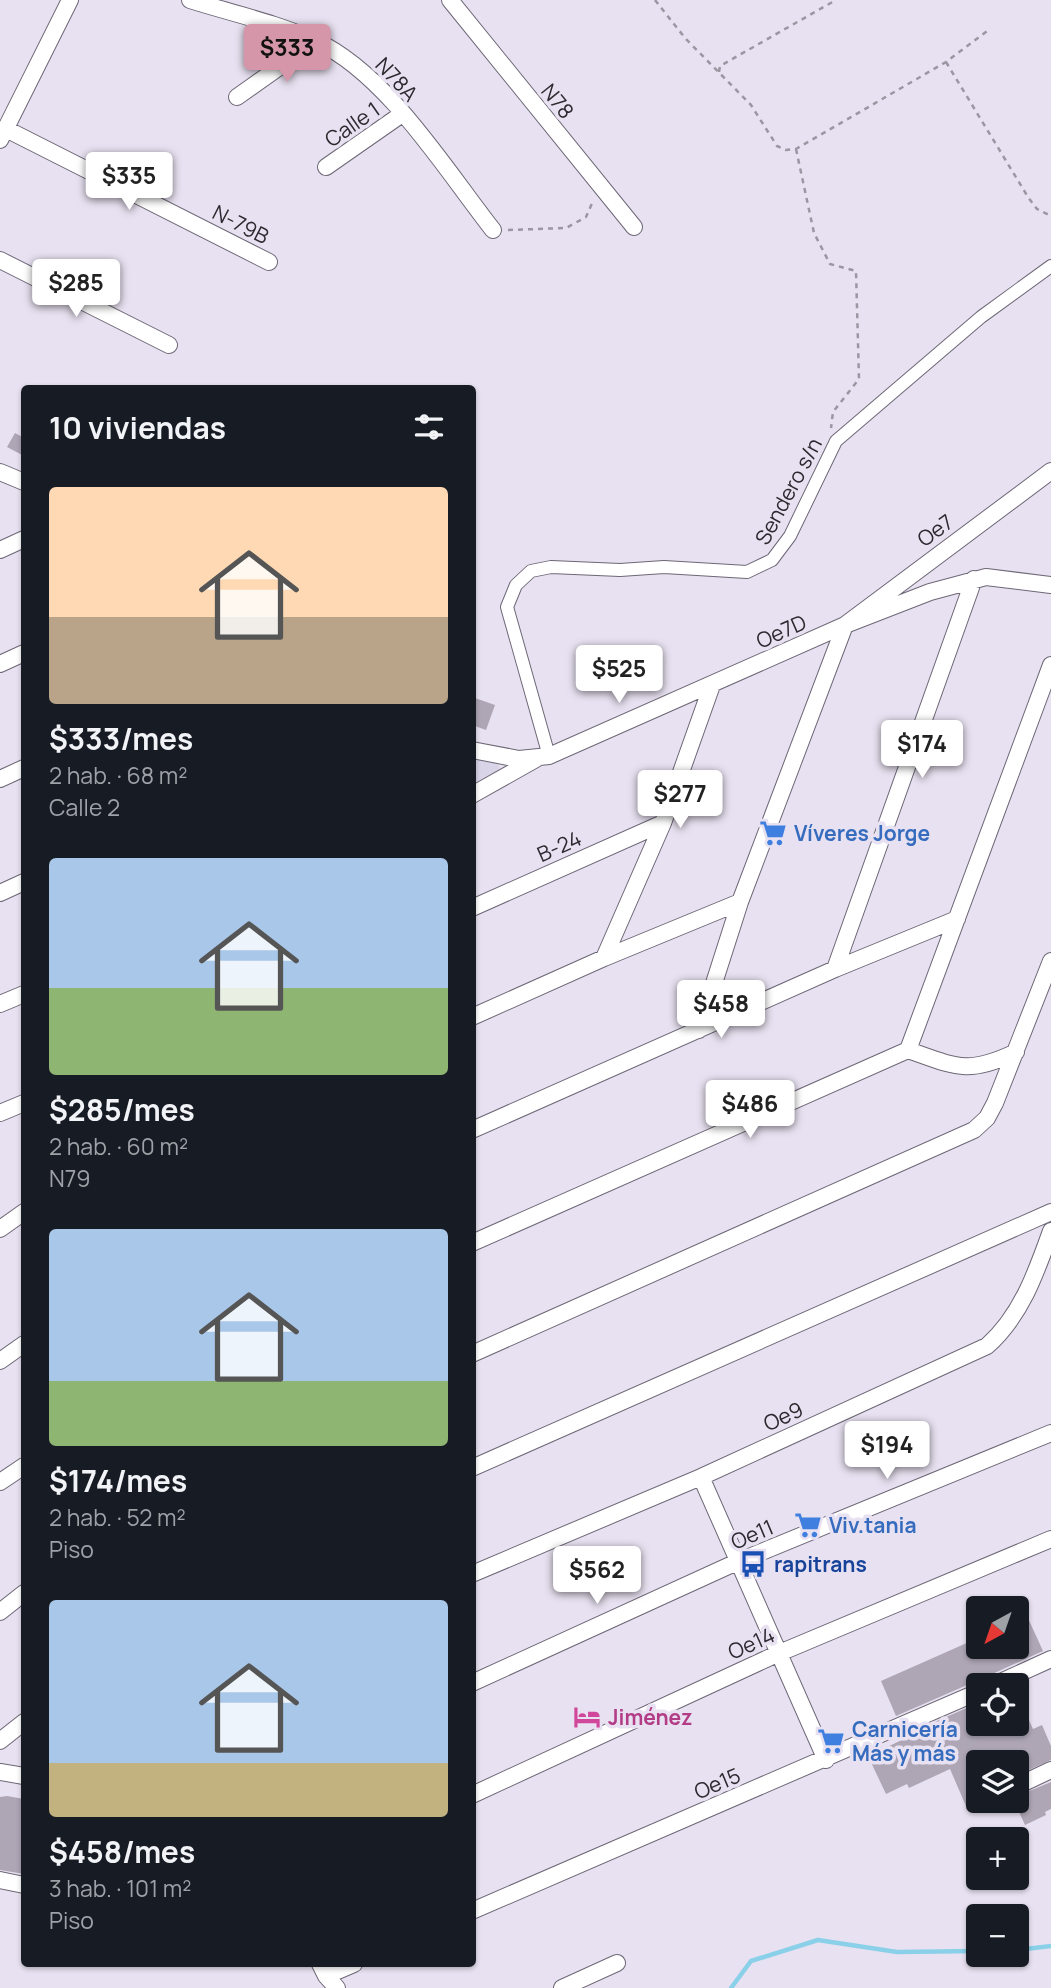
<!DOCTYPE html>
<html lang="es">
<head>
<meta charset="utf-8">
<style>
  :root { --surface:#171b24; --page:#242831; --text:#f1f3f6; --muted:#9ea1a6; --accent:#d696aa }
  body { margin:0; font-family:Manrope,sans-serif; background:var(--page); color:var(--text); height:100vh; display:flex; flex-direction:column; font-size:26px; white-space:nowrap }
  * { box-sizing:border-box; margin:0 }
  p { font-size:23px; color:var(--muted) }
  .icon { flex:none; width:38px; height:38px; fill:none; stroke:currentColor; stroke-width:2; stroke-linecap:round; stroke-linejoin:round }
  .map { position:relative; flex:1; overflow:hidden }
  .side { position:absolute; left:21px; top:385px; width:455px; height:1582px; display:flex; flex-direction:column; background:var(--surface); border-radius:7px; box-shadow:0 2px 5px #0004 }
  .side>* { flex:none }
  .needle { width:46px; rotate:220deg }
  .tools { position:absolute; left:966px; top:1596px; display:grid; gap:14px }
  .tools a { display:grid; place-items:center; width:63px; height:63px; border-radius:7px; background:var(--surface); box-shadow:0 2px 5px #0004; font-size:35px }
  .price { position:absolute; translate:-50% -60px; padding:0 16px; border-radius:7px; background:#fff; color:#222; font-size:23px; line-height:46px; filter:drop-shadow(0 2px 4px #0008) }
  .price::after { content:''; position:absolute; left:50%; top:42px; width:21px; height:16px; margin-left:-10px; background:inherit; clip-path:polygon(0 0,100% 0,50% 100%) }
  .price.on { background:var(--accent); color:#111 }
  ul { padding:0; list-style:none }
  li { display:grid; align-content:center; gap:14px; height:371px; padding:0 28px }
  li span { display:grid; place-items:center; height:217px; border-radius:7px; color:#555 }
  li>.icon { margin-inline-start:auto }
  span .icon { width:126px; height:126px; fill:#fffc; stroke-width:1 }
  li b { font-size:30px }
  h2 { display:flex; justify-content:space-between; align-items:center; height:84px; padding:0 28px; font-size:30px }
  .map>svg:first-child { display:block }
</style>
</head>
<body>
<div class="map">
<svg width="1051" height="1988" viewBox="0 0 1051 1988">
  <rect width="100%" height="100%" fill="#e8e1f1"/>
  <!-- education -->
  <path fill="#d9d4e8" d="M473 757 497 761 500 770 473 783Z"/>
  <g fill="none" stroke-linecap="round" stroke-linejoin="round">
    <!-- stream -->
    <path stroke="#8bd0e9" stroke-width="4.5" d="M1017 1950 1051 1946
      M731 1988 751 1961 818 1940 897 1952 978 1951"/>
  </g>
  <!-- building -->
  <path fill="#aea6b5" d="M15 433 24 438V456L7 447Z
    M472 697 495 705 486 730 472 725Z
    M1027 1616 1043 1651 990 1675 982 1683 974 1682 896 1716 881 1681 978 1638V1647H1017V1621Z
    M1017 1694 1033 1729 1042 1725 1051 1746V1760L1017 1775V1762H978V1793L966 1806 950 1769 909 1788 907 1784 886 1794 868 1756 906 1738 905 1735 978 1703V1724H1017Z
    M1051 1782V1809L1045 1812 1046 1815 1025 1825 1015 1803 1017 1796Z
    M7 1796 24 1799V1874L0 1870V1797Z"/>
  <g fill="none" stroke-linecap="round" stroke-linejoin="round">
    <defs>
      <path id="pedestrian" d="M549 756 507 607 516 585 531 571 551 567 620 570 664 567 747 572 772 560 790 536 836 441 981 317 1051 266"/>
      <path id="minor" d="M190 0C231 13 277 23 316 41 387 74 445 169 493 230
        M450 0 634 227
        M237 97 316 41
        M6 129 269 262
        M0 140 70 0
        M326 167 402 114
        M0 260 169 345
        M0 472 24 482
        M0 550 24 539
        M0 664 24 653
        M472 750 519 759 549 756 845 625 930 592 986 577 1051 585
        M0 779 24 768
        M472 795 536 759
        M0 893 24 882
        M472 908 663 823
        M604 958 663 823 712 685
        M835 969 974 579
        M0 1004 24 994
        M472 1017 604 958 740 902
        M699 1030 740 902 845 625 1051 471
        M908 1050 1051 665
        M0 1113 24 1103
        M472 1130 835 969 957 919
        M0 1229 24 1212
        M472 1243 908 1050C956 1067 968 1075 1016 1052
        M472 1354 974 1130 987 1118 995 1103 1051 961
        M0 1361 24 1344
        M472 1468 1051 1212
        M701 1477 826 1760
        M0 1482 24 1466
        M472 1574 701 1477 987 1346C1021 1316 1036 1273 1051 1231
        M0 1612 24 1593
        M472 1683 737 1562 1051 1433
        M994 1685 1051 1659
        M0 1741 24 1722
        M0 1772 24 1776
        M1017 1786 1051 1770
        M472 1795 777 1654 1051 1539
        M979 1804 987 1801
        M0 1880 24 1885
        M472 1911 978 1692
        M320 1964 326 1976 337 1988
        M326 1976 354 1964
        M562 1988 617 1963"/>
    </defs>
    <!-- pedestrian casing -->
    <use href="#pedestrian" stroke="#6d6776" stroke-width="14"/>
    <!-- minor casing -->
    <use href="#minor" stroke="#6d6776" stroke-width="18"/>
    <!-- path -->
    <path stroke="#9b96a2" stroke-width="2.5" stroke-dasharray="5 5" stroke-linecap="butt" d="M655 0 685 38 751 105 777 146 786 150 796 149 946 62 990 29
      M946 62 1028 197 1037 209 1051 216
      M719 72 720 66 836 0
      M796 149 814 233 830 264 856 271 859 379 833 412 831 428
      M508 230 566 228 586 217 593 201"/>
    <!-- pedestrian -->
    <use href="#pedestrian" stroke="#fff" stroke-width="12"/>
    <!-- minor -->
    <use href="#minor" stroke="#fff" stroke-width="16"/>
  </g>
  <!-- icons -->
  <defs>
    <symbol id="supermarket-bare" viewBox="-9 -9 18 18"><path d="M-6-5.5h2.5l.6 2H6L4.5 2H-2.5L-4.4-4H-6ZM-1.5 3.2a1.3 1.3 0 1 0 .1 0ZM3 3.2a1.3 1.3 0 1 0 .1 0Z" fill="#3f7fe0" stroke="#e8e1f1" stroke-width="2.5" paint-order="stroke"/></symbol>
    <symbol id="bus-bare" viewBox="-9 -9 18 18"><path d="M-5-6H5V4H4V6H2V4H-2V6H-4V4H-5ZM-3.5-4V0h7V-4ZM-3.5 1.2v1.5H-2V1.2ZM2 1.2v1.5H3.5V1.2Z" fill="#1a4fb4" stroke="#e8e1f1" stroke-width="2.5" paint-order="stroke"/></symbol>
    <symbol id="hotel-bare" viewBox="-9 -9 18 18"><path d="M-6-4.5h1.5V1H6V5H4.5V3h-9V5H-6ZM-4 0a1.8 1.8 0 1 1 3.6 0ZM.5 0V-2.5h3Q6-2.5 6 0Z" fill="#d1479c" stroke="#e8e1f1" stroke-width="2.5" paint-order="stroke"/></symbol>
  </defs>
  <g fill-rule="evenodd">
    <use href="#supermarket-bare" x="754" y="814" width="38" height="38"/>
    <use href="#supermarket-bare" x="789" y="1506" width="38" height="38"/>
    <use href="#bus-bare" x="734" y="1545" width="38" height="38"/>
    <use href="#hotel-bare" x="568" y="1698" width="38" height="38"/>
    <use href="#supermarket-bare" x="812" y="1722" width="38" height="38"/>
  </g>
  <g text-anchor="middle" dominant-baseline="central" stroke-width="7" stroke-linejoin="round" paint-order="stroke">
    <!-- street labels -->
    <g font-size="21" fill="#2c2a30" stroke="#e8e1f1">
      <text transform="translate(397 79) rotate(47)">N78A</text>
      <text transform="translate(558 101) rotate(51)">N78</text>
      <text transform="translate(352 124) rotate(-35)">Calle 1</text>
      <text transform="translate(241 224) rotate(27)">N-79B</text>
      <text transform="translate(788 491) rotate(-62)">Sendero s/n</text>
      <text transform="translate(935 530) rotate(-36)">Oe7</text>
      <text transform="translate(781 631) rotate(-24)">Oe7D</text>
      <text transform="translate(559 846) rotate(-24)">B-24</text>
      <text transform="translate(783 1416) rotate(-25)">Oe9</text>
      <text transform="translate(752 1534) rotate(-23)">Oe11</text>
      <text transform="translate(751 1643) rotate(-24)">Oe14</text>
      <text transform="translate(717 1783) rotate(-23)">Oe15</text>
    </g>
    <!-- shop labels -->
    <g font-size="21" font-weight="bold" fill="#366cbe" stroke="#e8e1f1" text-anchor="start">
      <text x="794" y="833">Víveres Jorge</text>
      <text x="829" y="1525">Viv.tania</text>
      <text x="852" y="1729">Carnicería<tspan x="852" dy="24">Más y más</tspan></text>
    </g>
    <!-- transit labels -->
    <g font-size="21" font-weight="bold" fill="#164399" stroke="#e8e1f1" text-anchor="start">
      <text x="774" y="1564">rapitrans</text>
    </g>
    <!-- hotel labels -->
    <g font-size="21" font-weight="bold" fill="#b23c85" stroke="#e8e1f1" text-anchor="start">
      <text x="608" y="1717">Jiménez</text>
    </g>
  </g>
</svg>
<div class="tools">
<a><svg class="needle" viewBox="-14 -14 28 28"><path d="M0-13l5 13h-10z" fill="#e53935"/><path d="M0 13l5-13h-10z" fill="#9ea1a6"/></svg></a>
<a><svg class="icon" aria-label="locate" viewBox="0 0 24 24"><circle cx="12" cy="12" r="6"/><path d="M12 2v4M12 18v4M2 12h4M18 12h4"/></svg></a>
<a><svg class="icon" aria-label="layers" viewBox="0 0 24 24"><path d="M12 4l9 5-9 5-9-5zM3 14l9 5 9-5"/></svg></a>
<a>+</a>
<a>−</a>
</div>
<b class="price on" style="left:287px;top:84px">$333</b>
<b class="price" style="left:129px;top:212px">$335</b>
<b class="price" style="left:76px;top:319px">$285</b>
<b class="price" style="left:619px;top:705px">$525</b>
<b class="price" style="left:922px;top:780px">$174</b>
<b class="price" style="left:680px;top:830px">$277</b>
<b class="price" style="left:721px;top:1040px">$458</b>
<b class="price" style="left:750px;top:1140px">$486</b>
<b class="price" style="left:887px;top:1481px">$194</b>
<b class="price" style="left:597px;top:1606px">$562</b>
<section class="side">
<h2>10 viviendas<svg class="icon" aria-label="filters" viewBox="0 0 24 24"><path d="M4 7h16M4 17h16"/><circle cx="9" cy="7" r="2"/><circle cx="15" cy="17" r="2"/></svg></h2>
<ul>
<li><span style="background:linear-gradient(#ffd9b3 60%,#b9a48a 0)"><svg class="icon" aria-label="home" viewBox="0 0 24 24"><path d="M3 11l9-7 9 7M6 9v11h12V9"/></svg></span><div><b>$333/mes</b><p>2 hab. · 68 m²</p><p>Calle 2</p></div></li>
<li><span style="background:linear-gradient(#a9c7e8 60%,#8fb573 0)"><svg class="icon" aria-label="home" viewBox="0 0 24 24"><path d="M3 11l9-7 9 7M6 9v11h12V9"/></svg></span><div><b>$285/mes</b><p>2 hab. · 60 m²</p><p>N79</p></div></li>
<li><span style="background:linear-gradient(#a9c7e8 70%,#8fb573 0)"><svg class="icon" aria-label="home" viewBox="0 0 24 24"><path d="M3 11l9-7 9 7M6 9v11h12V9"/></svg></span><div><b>$174/mes</b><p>2 hab. · 52 m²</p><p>Piso</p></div></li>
<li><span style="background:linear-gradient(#a9c7e8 75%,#c2b280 0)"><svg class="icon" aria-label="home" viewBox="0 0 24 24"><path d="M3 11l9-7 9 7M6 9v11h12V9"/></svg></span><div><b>$458/mes</b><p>3 hab. · 101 m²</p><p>Piso</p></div></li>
</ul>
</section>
</div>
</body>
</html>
